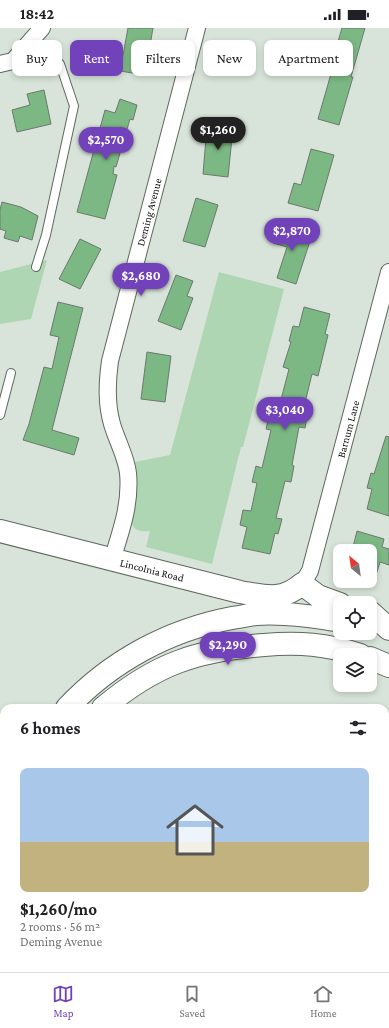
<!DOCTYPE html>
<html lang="en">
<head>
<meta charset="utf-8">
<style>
  :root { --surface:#fff; --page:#f6f6f6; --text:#202124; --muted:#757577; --line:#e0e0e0; --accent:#7242ba }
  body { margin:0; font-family:"Crimson Pro",serif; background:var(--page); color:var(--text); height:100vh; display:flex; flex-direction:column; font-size:15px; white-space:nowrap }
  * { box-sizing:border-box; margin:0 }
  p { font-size:13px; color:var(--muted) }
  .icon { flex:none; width:22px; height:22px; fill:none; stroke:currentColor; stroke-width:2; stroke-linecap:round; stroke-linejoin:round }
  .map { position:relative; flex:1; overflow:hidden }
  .panel { position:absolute; left:0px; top:676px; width:389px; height:268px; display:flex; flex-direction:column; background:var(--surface); border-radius:12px 12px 0 0; box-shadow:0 2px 6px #0003 }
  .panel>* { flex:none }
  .top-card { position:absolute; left:12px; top:12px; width:365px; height:36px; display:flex; gap:8px }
  .needle { width:26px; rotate:331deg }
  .tools { position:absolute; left:333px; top:516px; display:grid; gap:8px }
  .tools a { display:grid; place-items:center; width:44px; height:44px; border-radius:8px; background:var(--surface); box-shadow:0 2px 6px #0003; font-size:20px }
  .price { position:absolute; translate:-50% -34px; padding:0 9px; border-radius:14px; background:var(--accent); color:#fff; font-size:13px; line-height:26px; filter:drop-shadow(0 1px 2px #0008) }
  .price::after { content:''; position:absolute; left:50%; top:24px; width:12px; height:9px; margin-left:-6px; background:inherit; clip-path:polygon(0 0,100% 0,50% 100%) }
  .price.active { background:#222; color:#fff }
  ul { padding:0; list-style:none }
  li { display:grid; align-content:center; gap:8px; height:212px; padding:0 20px }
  li span { display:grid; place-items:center; height:124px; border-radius:8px; color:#555 }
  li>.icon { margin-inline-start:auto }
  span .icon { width:72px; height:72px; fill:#fffc; stroke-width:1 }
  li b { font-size:17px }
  h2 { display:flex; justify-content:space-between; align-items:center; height:48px; padding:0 20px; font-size:17px }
  .tag { padding:0 14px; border-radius:8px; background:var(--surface); box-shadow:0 2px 6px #0003; font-size:14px; line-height:36px }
  .tag.active { background:var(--accent); color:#fff }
  .status { display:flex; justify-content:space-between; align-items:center; height:28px; padding:0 20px; background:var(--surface); direction:ltr }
  .status svg { height:11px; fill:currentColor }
  .dock { display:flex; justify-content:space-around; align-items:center; height:56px; border-top:1px solid var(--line); background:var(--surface); font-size:11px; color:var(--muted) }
  .dock a { display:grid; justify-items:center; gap:2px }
  .dock .active { color:var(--accent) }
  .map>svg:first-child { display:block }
</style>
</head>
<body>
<div class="status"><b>18:42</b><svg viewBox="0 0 49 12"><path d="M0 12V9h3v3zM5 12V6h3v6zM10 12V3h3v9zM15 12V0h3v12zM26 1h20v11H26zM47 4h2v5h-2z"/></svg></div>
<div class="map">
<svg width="389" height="944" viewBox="0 0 389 944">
  <rect width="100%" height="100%" fill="#d8e4d9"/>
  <!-- green -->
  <path fill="#aed6b2" d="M47 232 31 291 0 296V244Z
    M219 244 284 261 243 419H241L212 536 146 519 150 503C141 504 134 503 131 494L137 462V448L135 434 170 427Z
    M4 720V751L0 752V724Z"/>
  <!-- building -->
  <path fill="#7bb883" stroke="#6e786e" d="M128 0H153L145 47 120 43Z
    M342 0H365L351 49H353L339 97 318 91 337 25 335 24Z
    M44 62 51 96 17 104 12 82 30 77 27 66Z
    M120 71 137 77 133 92 130 91 116 139 114 138 113 146 117 147 105 191 77 184 105 82 115 85Z
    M207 98 233 100 228 149 203 146Z
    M311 121 334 127 318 183 288 175 294 155 301 157Z
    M196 170 218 177 205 219 183 213Z
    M2 174 21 179 38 188 32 212 20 208 18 214 4 210 6 203 0 201V182Z
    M279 197 312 207 296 256 277 250 287 219 273 215Z
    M80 211 101 221 80 261 59 251Z
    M176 247 193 253 187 268 193 270 181 302 158 293Z
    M58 274 83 280 52 402 79 410 74 427 23 412 29 396 44 339 52 341 59 309 50 307Z
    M304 279 330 286 325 306 328 307 318 348 312 346 303 383 308 384 305 400 299 399 292 437 294 438 291 454 285 453 276 490 282 491 278 506 275 505 270 526 242 520 247 499 240 497 243 482 251 483 257 455 252 454 256 438 262 440 271 402 266 401 270 385 277 386 279 379 289 341 283 339 291 314 289 313 293 298 299 299Z
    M147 324 171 328 165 374 141 371Z
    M386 408 389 409V488L367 481 372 461 367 460 371 445 374 446Z
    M357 503 384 511 382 519 389 521V537L380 534 373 557 370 556V523H355L356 520 353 519Z"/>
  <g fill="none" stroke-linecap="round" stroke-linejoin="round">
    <defs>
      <path id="lane" d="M34 9 60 36 74 78 46 207 36 239
        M0 387 11 345
        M385 887 389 888"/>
      <path id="street" d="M0 36 13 33 42 0
        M112 532C121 503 131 476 128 445 126 428 117 413 112 396 106 375 107 355 110 333L197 0
        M302 556 310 543 389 244"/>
      <path id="secondary" d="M0 503 240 564C265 568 281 574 302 556L318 568 340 576
        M370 584 389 601
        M370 630 389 638
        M67 680C111 633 169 602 232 590 240 589 248 587 256 586 284 584 312 588 340 593
        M103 680C155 636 197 622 264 617 299 614 326 616 360 627
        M0 811 4 797
        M24 940 25 944"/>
    </defs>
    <!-- lane casing -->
    <use href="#lane" stroke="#5e685f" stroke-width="10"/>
    <!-- street casing -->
    <use href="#street" stroke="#5e685f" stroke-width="18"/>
    <!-- secondary casing -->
    <use href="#secondary" stroke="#5e685f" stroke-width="24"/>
    <!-- lane -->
    <use href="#lane" stroke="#fff" stroke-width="8"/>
    <!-- street -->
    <use href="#street" stroke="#fff" stroke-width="16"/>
    <!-- secondary -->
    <use href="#secondary" stroke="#fff" stroke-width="22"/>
  </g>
  <g text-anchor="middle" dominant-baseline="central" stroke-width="3" stroke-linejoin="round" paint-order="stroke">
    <!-- street labels -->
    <g font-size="11" fill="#0d110d" stroke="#fff">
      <text transform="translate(149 184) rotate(-75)">Deming Avenue</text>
      <text transform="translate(348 401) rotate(-75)">Barnum Lane</text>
      <text transform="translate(152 542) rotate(14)">Lincolnia Road</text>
    </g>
  </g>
</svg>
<div class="tools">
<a><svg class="needle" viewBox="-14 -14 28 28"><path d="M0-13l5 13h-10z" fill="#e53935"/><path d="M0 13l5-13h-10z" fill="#757577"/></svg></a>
<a><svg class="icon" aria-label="locate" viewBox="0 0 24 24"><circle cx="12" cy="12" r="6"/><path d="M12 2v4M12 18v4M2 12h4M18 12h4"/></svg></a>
<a><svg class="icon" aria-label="layers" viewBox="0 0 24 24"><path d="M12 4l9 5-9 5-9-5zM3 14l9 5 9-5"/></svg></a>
</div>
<b class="price active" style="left:218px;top:123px">$1,260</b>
<b class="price" style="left:106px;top:133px">$2,570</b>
<b class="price" style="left:292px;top:224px">$2,870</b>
<b class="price" style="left:141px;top:269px">$2,680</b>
<b class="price" style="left:285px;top:403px">$3,040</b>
<b class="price" style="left:228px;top:638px">$2,290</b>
<div class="top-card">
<a class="tag">Buy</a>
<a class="tag active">Rent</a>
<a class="tag">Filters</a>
<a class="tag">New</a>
<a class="tag">Apartment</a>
</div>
<section class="panel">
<h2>6 homes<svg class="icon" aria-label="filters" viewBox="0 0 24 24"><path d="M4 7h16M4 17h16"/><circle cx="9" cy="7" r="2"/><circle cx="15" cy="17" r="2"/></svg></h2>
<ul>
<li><span style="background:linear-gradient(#a9c7e8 60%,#c2b280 0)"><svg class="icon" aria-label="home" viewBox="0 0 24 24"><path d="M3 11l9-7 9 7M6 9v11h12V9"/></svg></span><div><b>$1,260/mo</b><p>2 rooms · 56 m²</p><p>Deming Avenue</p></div></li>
</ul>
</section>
</div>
<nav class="dock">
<a class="active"><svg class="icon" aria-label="map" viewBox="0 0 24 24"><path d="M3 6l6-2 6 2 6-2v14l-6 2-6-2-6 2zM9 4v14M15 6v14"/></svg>Map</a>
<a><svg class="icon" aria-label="saved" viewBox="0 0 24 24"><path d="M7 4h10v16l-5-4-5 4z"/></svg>Saved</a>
<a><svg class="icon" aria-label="home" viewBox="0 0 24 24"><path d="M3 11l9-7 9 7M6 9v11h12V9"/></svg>Home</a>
</nav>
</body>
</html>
